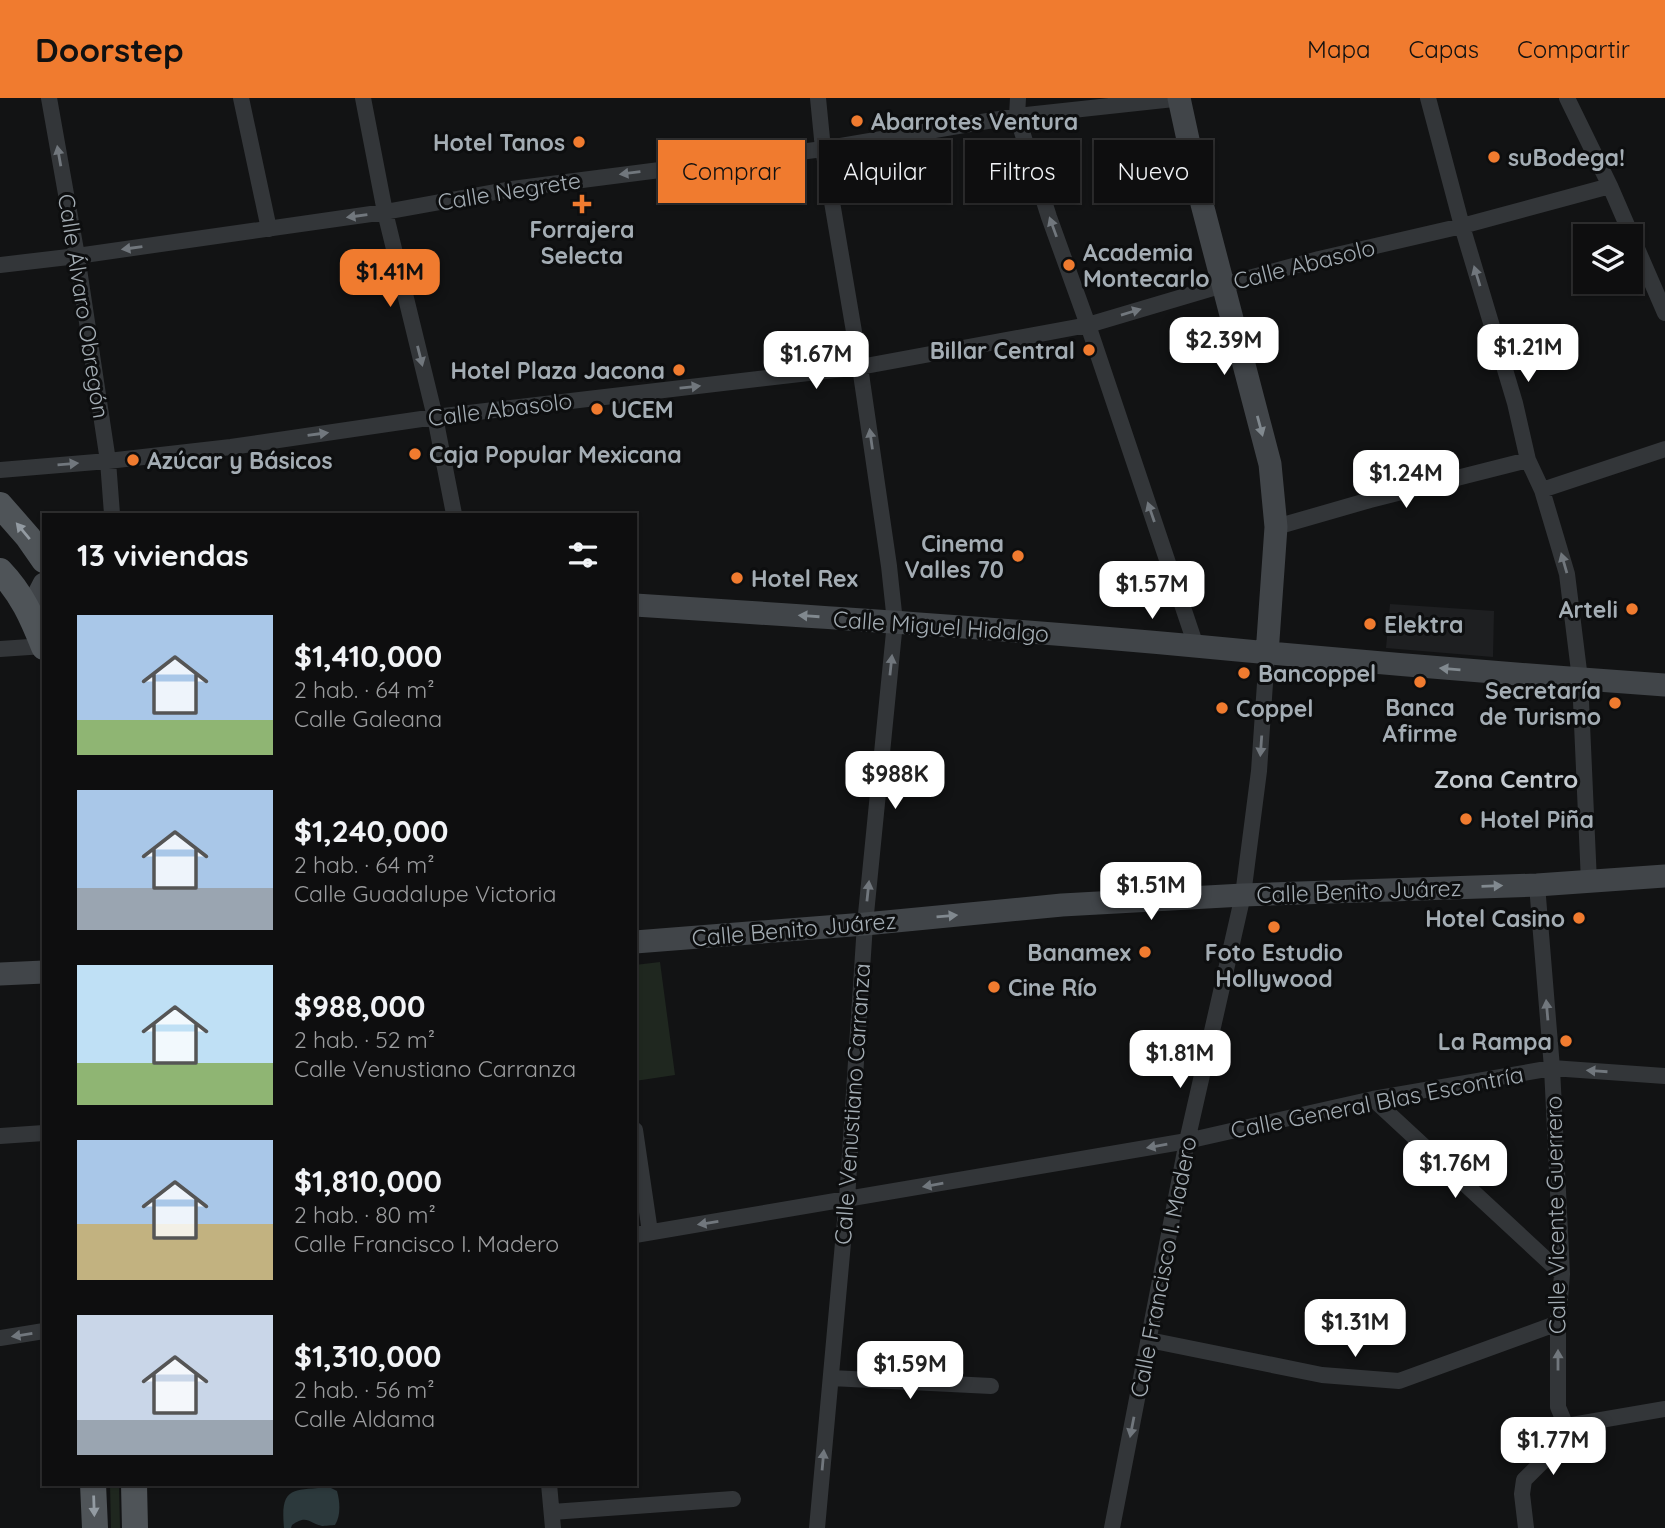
<!DOCTYPE html>
<html lang="es">
<head>
<meta charset="utf-8">
<style>
  :root { --surface:#0e0e0f; --page:#171718; --text:#f1f3f6; --muted:#9b9c9e; --line:#2e2e2f; --accent:#f07b2f }
  body { margin:0; font-family:Quicksand,sans-serif; background:var(--page); color:var(--text); height:100vh; display:flex; flex-direction:column; font-size:26px; white-space:nowrap }
  * { box-sizing:border-box; margin:0 }
  p { font-size:23px; color:var(--muted) }
  .icon { flex:none; width:38px; height:38px; fill:none; stroke:currentColor; stroke-width:2; stroke-linecap:round; stroke-linejoin:round }
  .map { position:relative; flex:1; overflow:hidden }
  .drawer { position:absolute; left:42px; top:415px; width:595px; height:973px; display:flex; flex-direction:column; background:var(--surface); border-radius:0px; box-shadow:0 2px 5px #0004,0 0 0 2px var(--line) }
  .drawer>* { flex:none }
  .guide { position:absolute; left:658px; top:42px; width:665px; height:63px; display:flex; gap:14px }
  .tools { position:absolute; left:1573px; top:126px; display:grid; gap:14px }
  .tools a { display:grid; place-items:center; width:70px; height:70px; border-radius:0px; background:var(--surface); box-shadow:0 2px 5px #0004,0 0 0 2px var(--line); font-size:35px }
  .price { position:absolute; translate:-50% -60px; padding:0 16px; border-radius:14px; background:#fff; color:#222; font-size:23px; line-height:46px; filter:drop-shadow(0 2px 4px #0008) }
  .price::after { content:''; position:absolute; left:50%; top:42px; width:21px; height:16px; margin-left:-10px; background:inherit; clip-path:polygon(0 0,100% 0,50% 100%) }
  .price.current { background:var(--accent); color:#111 }
  ul { padding:0; list-style:none }
  li { display:flex; align-items:center; gap:21px; height:175px; padding:0 35px }
  li span { display:grid; place-items:center; flex:none; width:196px; height:140px; border-radius:0px; color:#555 }
  li>.icon { margin-inline-start:auto }
  span .icon { width:84px; height:84px; fill:#fffc; stroke-width:1 }
  li b { font-size:30px }
  h2 { display:flex; justify-content:space-between; align-items:center; height:84px; padding:0 35px; font-size:30px }
  .chip { padding:0 24px; border-radius:0px; background:var(--surface); box-shadow:0 2px 5px #0004,0 0 0 2px var(--line); font-size:24px; line-height:63px }
  .chip.current { background:var(--accent); color:#111 }
  header { display:flex; align-items:center; gap:42px; box-sizing:border-box; height:98px; padding:0 35px; background:var(--accent); color:#111 }
  header strong { font-size:33px }
  nav { display:flex; gap:38px; margin-inline-start:auto; font-size:24px }
  .map>svg:first-child { display:block }
</style>
</head>
<body>
<header>
<strong>Doorstep</strong>
<nav><a>Mapa</a><a>Capas</a><a>Compartir</a></nav>
</header>
<div class="map">
<svg width="1665" height="1430" viewBox="0 0 1665 1430">
  <rect width="100%" height="100%" fill="#121314"/>
  <!-- built -->
  <path fill="#1e1f21" d="M1390 506 1494 513 1493 559 1386 550Z"/>
  <!-- green -->
  <path fill="#1f271f" d="M660 864 675 977 635 983V867Z
    M110 1386H119L120 1430H111Z"/>
  <!-- water -->
  <path fill="#2c393c" d="M329 1389 337 1393C340 1404 341 1417 335 1427 333 1427 324 1428 322 1428 309 1425 307 1416 292 1427L291 1430H284C280 1387 293 1393 329 1389Z"/>
  <g fill="none" stroke-linecap="round" stroke-linejoin="round">
    <!-- street -->
    <path stroke="#333639" stroke-width="16" d="M49 0 77 158 108 363 112 416
      M241 0 269 131
      M363 0 385 114 435 319 454 416
      M1018 0 1017 18 1049 119 1088 227 1196 548
      M1428 0 1462 128 1515 305 1528 362 1542 392 1567 476 1580 581 1589 784
      M1567 0 1610 88 1665 215
      M0 167 77 158 385 114 512 91 823 51 1017 18 1183 0
      M0 372 108 363 231 349 435 319 860 269 1088 227 1223 187 1319 161 1462 128 1610 88
      M1542 392 1665 351
      M1276 429 1370 402 1528 362
      M0 551 44 548
      M1373 1001 1562 1176
      M635 1032 650 1134
      M0 1038 44 1035
      M635 1137 1187 1043 1373 1001 1552 970 1665 978
      M0 1240 44 1233
      M1149 1242 1322 1277 1399 1283 1558 1225
      M831 1280 991 1288
      M1566 1328 1665 1311
      M549 1386 553 1430
      M552 1414 733 1401
      M817 1430 847 1101 865 826 895 524 889 468 860 269 823 51 818 0
      M1112 1430 1187 1043 1243 797 1259 673 1267 556
      M1526 1430 1522 1396 1524 1382 1560 1346 1566 1328 1558 1309V1225L1562 1176 1552 970 1537 787"/>
    <!-- secondary -->
    <path stroke="#414549" stroke-width="23" d="M1179 0 1202 106 1270 366 1276 429 1267 556
      M635 507C822 519 1009 531 1195 548 1352 563 1508 576 1665 587
      M29 515 44 486
      M635 844 865 826 1062 807 1243 797 1537 787 1665 778
      M0 876 44 874"/>
    <!-- primary -->
    <path stroke="#4f5458" stroke-width="26" d="M0 407 28 439 44 462
      M0 473C22 496 32 519 44 549
      M93 1386 95 1430
      M134 1386 135 1430"/>
  </g>
  <!-- one-way arrows -->
  <defs><path id="oneway-solid" d="M-6-.8H1V-3.2L6.5 0L1 3.2V.8H-6Z" transform="scale(1.75)"/></defs>
  <g fill="#71777d">
    <use href="#oneway-solid" transform="translate(59 58) rotate(-100)"/>
    <use href="#oneway-solid" transform="translate(630 75) rotate(173)"/>
    <use href="#oneway-solid" transform="translate(357 118) rotate(172)"/>
    <use href="#oneway-solid" transform="translate(1053 129) rotate(-110)"/>
    <use href="#oneway-solid" transform="translate(132 150) rotate(172)"/>
    <use href="#oneway-solid" transform="translate(1477 178) rotate(-107)"/>
    <use href="#oneway-solid" transform="translate(1131 214) rotate(-17)"/>
    <use href="#oneway-solid" transform="translate(420 258) rotate(76)"/>
    <use href="#oneway-solid" transform="translate(690 289) rotate(-6)"/>
    <use href="#oneway-solid" transform="translate(318 336) rotate(-8)"/>
    <use href="#oneway-solid" transform="translate(871 341) rotate(-98)"/>
    <use href="#oneway-solid" transform="translate(68 366) rotate(-5)"/>
    <use href="#oneway-solid" transform="translate(1151 414) rotate(-109)"/>
    <use href="#oneway-solid" transform="translate(1564 465) rotate(-106)"/>
    <use href="#oneway-solid" transform="translate(891 567) rotate(-84)"/>
    <use href="#oneway-solid" transform="translate(1261 648) rotate(94)"/>
    <use href="#oneway-solid" transform="translate(868 793) rotate(-84)"/>
    <use href="#oneway-solid" transform="translate(1547 912) rotate(-95)"/>
    <use href="#oneway-solid" transform="translate(1597 973) rotate(-176)"/>
    <use href="#oneway-solid" transform="translate(1157 1048) rotate(170)"/>
    <use href="#oneway-solid" transform="translate(933 1087) rotate(170)"/>
    <use href="#oneway-solid" transform="translate(708 1125) rotate(171)"/>
    <use href="#oneway-solid" transform="translate(22 1237) rotate(171)"/>
    <use href="#oneway-solid" transform="translate(1558 1262) rotate(-90)"/>
    <use href="#oneway-solid" transform="translate(1132 1329) rotate(101)"/>
    <use href="#oneway-solid" transform="translate(823 1362) rotate(-85)"/>
  </g>
  <g fill="#81898f">
    <use href="#oneway-solid" transform="translate(1260 328) rotate(75)"/>
    <use href="#oneway-solid" transform="translate(809 518) rotate(-176)"/>
    <use href="#oneway-solid" transform="translate(1450 571) rotate(-175)"/>
    <use href="#oneway-solid" transform="translate(1492 788) rotate(-2)"/>
    <use href="#oneway-solid" transform="translate(947 818) rotate(-5)"/>
  </g>
  <g fill="#939ba2">
    <use href="#oneway-solid" transform="translate(23 433) rotate(-130)"/>
    <use href="#oneway-solid" transform="translate(94 1408) rotate(88)"/>
  </g>
  <!-- markers -->
  <g fill="#f07b2f" stroke="#0d0e0f" stroke-width="2.5">
    <circle cx="857" cy="23" r="7"/>
    <circle cx="579" cy="44" r="7"/>
    <circle cx="1494" cy="59" r="7"/>
    <path d="M578.5 95.5h7v7h7v7h-7v7h-7v-7h-7v-7h7z"/>
    <circle cx="1069" cy="167" r="7"/>
    <circle cx="1089" cy="252" r="7"/>
    <circle cx="679" cy="272" r="7"/>
    <circle cx="597" cy="311" r="7"/>
    <circle cx="415" cy="356" r="7"/>
    <circle cx="133" cy="362" r="7"/>
    <circle cx="1018" cy="458" r="7"/>
    <circle cx="737" cy="480" r="7"/>
    <circle cx="1632" cy="511" r="7"/>
    <circle cx="1370" cy="526" r="7"/>
    <circle cx="1244" cy="575" r="7"/>
    <circle cx="1420" cy="584" r="7"/>
    <circle cx="1615" cy="605" r="7"/>
    <circle cx="1222" cy="610" r="7"/>
    <circle cx="1466" cy="721" r="7"/>
    <circle cx="1579" cy="820" r="7"/>
    <circle cx="1274" cy="829" r="7"/>
    <circle cx="1145" cy="854" r="7"/>
    <circle cx="994" cy="889" r="7"/>
    <circle cx="1566" cy="943" r="7"/>
  </g>
  <g text-anchor="middle" dominant-baseline="central" stroke-width="6" stroke-linejoin="round" paint-order="stroke">
    <!-- poi labels -->
    <g font-size="23" font-weight="bold" fill="#a4adb4" stroke="#0d0e0f" text-anchor="start">
      <text x="871" y="23">Abarrotes Ventura</text>
      <text x="565" y="44" text-anchor="end">Hotel Tanos</text>
      <text x="1508" y="59">suBodega!</text>
      <text x="582" y="131" text-anchor="middle">Forrajera<tspan x="582" dy="26">Selecta</tspan></text>
      <text x="1083" y="154">Academia<tspan x="1083" dy="26">Montecarlo</tspan></text>
      <text x="1075" y="252" text-anchor="end">Billar Central</text>
      <text x="665" y="272" text-anchor="end">Hotel Plaza Jacona</text>
      <text x="611" y="311">UCEM</text>
      <text x="429" y="356">Caja Popular Mexicana</text>
      <text x="147" y="362">Azúcar y Básicos</text>
      <text x="1004" y="445" text-anchor="end">Cinema<tspan x="1004" dy="26">Valles 70</tspan></text>
      <text x="751" y="480">Hotel Rex</text>
      <text x="1618" y="511" text-anchor="end">Arteli</text>
      <text x="1384" y="526">Elektra</text>
      <text x="1258" y="575">Bancoppel</text>
      <text x="1601" y="592" text-anchor="end">Secretaría<tspan x="1601" dy="26">de Turismo</tspan></text>
      <text x="1420" y="609" text-anchor="middle">Banca<tspan x="1420" dy="26">Afirme</tspan></text>
      <text x="1236" y="610">Coppel</text>
      <text x="1480" y="721">Hotel Piña</text>
      <text x="1565" y="820" text-anchor="end">Hotel Casino</text>
      <text x="1131" y="854" text-anchor="end">Banamex</text>
      <text x="1274" y="854" text-anchor="middle">Foto Estudio<tspan x="1274" dy="26">Hollywood</tspan></text>
      <text x="1008" y="889">Cine Río</text>
      <text x="1552" y="943" text-anchor="end">La Rampa</text>
    </g>
    <!-- street labels -->
    <g font-size="23" fill="#a4adb4" stroke="#0d0e0f">
      <text transform="translate(509 93) rotate(-9)">Calle Negrete</text>
      <text transform="translate(1304 166) rotate(-14)">Calle Abasolo</text>
      <text transform="translate(84 208) rotate(81)">Calle Álvaro Obregón</text>
      <text transform="translate(500 311) rotate(-7)">Calle Abasolo</text>
      <text transform="translate(941 528) rotate(4)">Calle Miguel Hidalgo</text>
      <text transform="translate(1359 793) rotate(-2)">Calle Benito Juárez</text>
      <text transform="translate(794 831) rotate(-5)">Calle Benito Juárez</text>
      <text transform="translate(1377 1004) rotate(-11)">Calle General Blas Escontría</text>
      <text transform="translate(852 1006) rotate(-86)">Calle Venustiano Carranza</text>
      <text transform="translate(1555 1117) rotate(-91)">Calle Vicente Guerrero</text>
      <text transform="translate(1163 1169) rotate(-79)">Calle Francisco I. Madero</text>
    </g>
    <!-- neighbourhood labels -->
    <g font-size="24" font-weight="bold" fill="#c5cbd1" stroke="#0d0e0f">
      <text x="1506" y="681">Zona Centro</text>
    </g>
  </g>
</svg>
<div class="tools">
<a><svg class="icon" aria-label="layers" viewBox="0 0 24 24"><path d="M12 4l9 5-9 5-9-5zM3 14l9 5 9-5"/></svg></a>
</div>
<b class="price current" style="left:390px;top:211px">$1.41M</b>
<b class="price" style="left:1224px;top:279px">$2.39M</b>
<b class="price" style="left:1528px;top:286px">$1.21M</b>
<b class="price" style="left:816px;top:293px">$1.67M</b>
<b class="price" style="left:1406px;top:412px">$1.24M</b>
<b class="price" style="left:1152px;top:523px">$1.57M</b>
<b class="price" style="left:895px;top:713px">$988K</b>
<b class="price" style="left:1151px;top:824px">$1.51M</b>
<b class="price" style="left:1180px;top:992px">$1.81M</b>
<b class="price" style="left:1455px;top:1102px">$1.76M</b>
<b class="price" style="left:1355px;top:1261px">$1.31M</b>
<b class="price" style="left:910px;top:1303px">$1.59M</b>
<b class="price" style="left:1553px;top:1379px">$1.77M</b>
<div class="guide">
<a class="chip current">Comprar</a>
<a class="chip">Alquilar</a>
<a class="chip">Filtros</a>
<a class="chip">Nuevo</a>
</div>
<section class="drawer">
<h2>13 viviendas<svg class="icon" aria-label="filters" viewBox="0 0 24 24"><path d="M4 7h16M4 17h16"/><circle cx="9" cy="7" r="2"/><circle cx="15" cy="17" r="2"/></svg></h2>
<ul>
<li><span style="background:linear-gradient(#a9c7e8 75%,#8fb573 0)"><svg class="icon" aria-label="home" viewBox="0 0 24 24"><path d="M3 11l9-7 9 7M6 9v11h12V9"/></svg></span><div><b>$1,410,000</b><p>2 hab. · 64 m²</p><p>Calle Galeana</p></div></li>
<li><span style="background:linear-gradient(#a9c7e8 70%,#9aa5b1 0)"><svg class="icon" aria-label="home" viewBox="0 0 24 24"><path d="M3 11l9-7 9 7M6 9v11h12V9"/></svg></span><div><b>$1,240,000</b><p>2 hab. · 64 m²</p><p>Calle Guadalupe Victoria</p></div></li>
<li><span style="background:linear-gradient(#bfe0f5 70%,#8fb573 0)"><svg class="icon" aria-label="home" viewBox="0 0 24 24"><path d="M3 11l9-7 9 7M6 9v11h12V9"/></svg></span><div><b>$988,000</b><p>2 hab. · 52 m²</p><p>Calle Venustiano Carranza</p></div></li>
<li><span style="background:linear-gradient(#a9c7e8 60%,#c2b280 0)"><svg class="icon" aria-label="home" viewBox="0 0 24 24"><path d="M3 11l9-7 9 7M6 9v11h12V9"/></svg></span><div><b>$1,810,000</b><p>2 hab. · 80 m²</p><p>Calle Francisco I. Madero</p></div></li>
<li><span style="background:linear-gradient(#c9d6e8 75%,#9aa5b1 0)"><svg class="icon" aria-label="home" viewBox="0 0 24 24"><path d="M3 11l9-7 9 7M6 9v11h12V9"/></svg></span><div><b>$1,310,000</b><p>2 hab. · 56 m²</p><p>Calle Aldama</p></div></li>
</ul>
</section>
</div>
</body>
</html>
